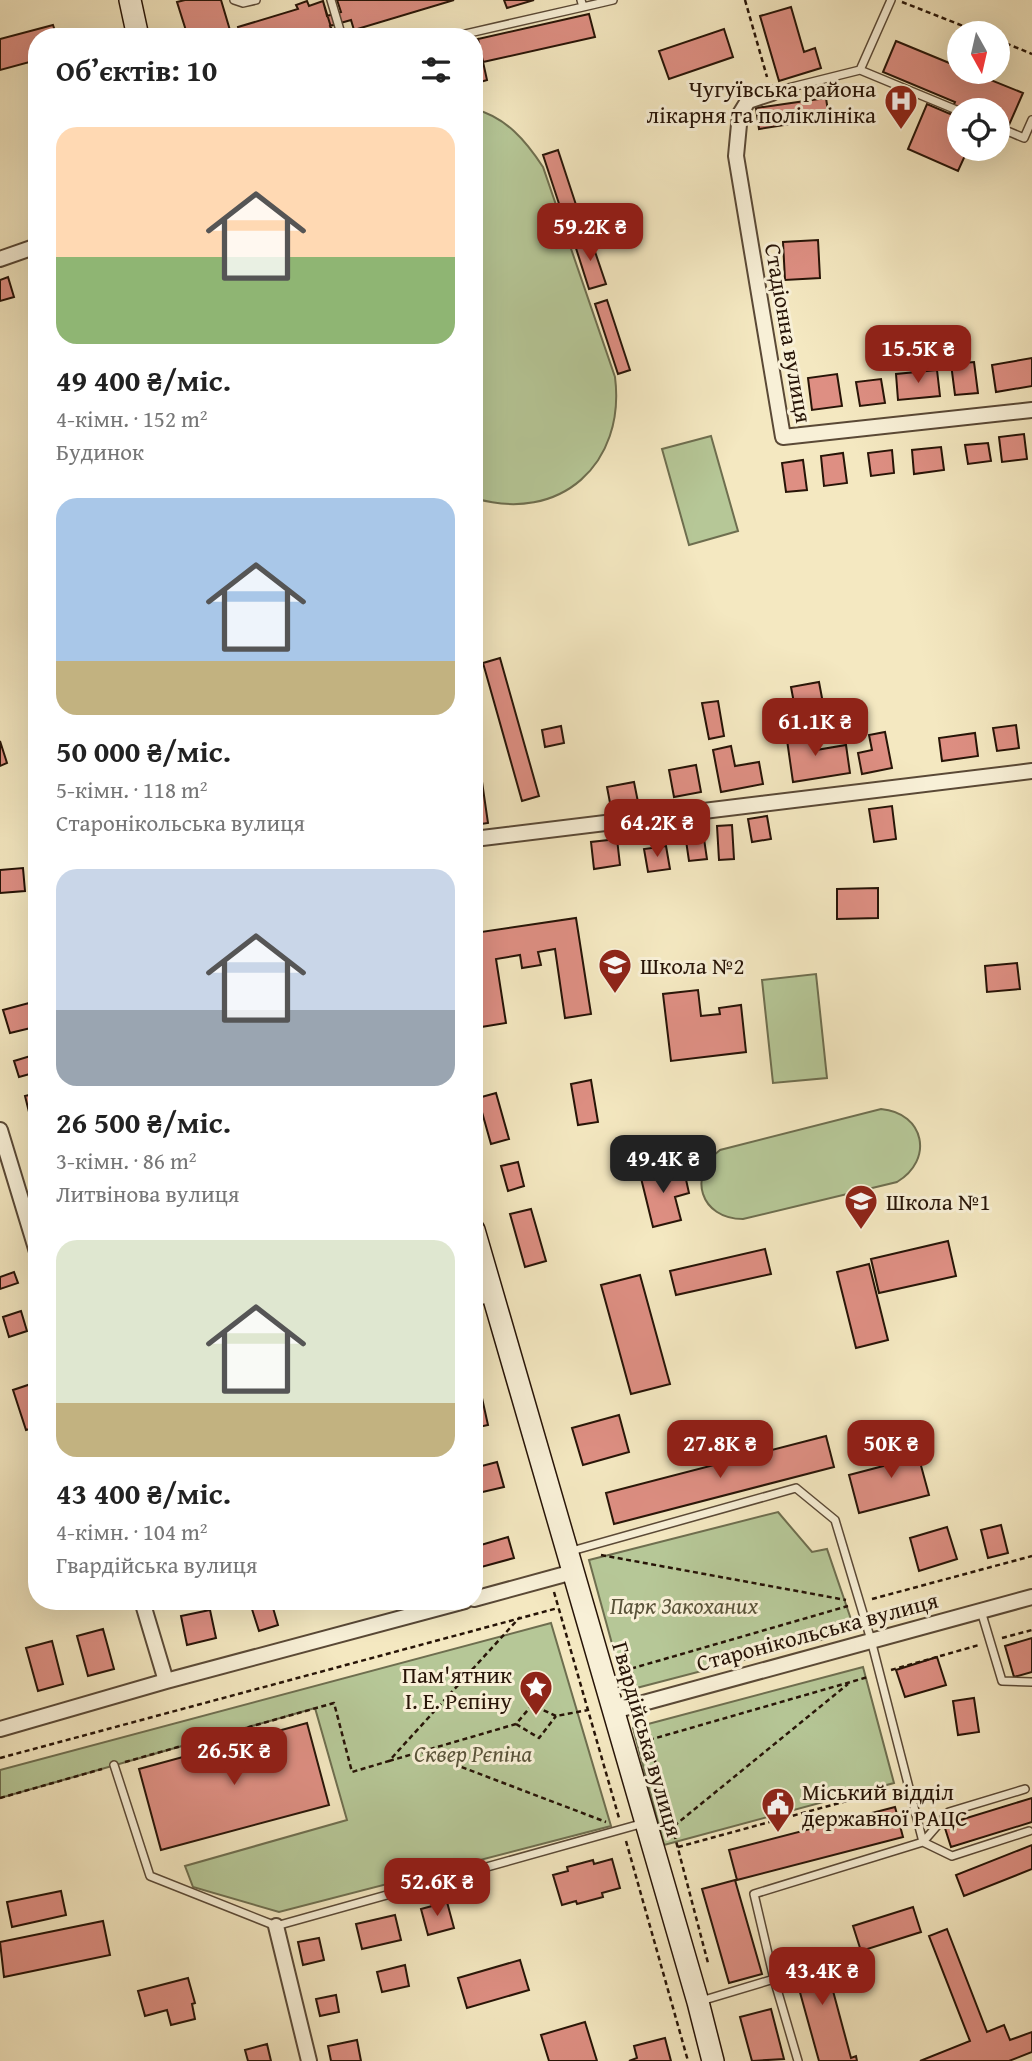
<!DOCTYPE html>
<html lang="uk">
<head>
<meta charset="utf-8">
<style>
  :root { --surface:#fff; --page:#f6f6f6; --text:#222; --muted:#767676; --accent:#8f2418 }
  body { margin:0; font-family:"Gentium Book Plus",serif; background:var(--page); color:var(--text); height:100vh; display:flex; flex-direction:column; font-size:26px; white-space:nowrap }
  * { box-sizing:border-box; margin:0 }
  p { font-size:23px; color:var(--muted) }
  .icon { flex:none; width:38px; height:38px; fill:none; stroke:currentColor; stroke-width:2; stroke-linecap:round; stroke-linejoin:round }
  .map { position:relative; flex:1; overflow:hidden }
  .drawer { position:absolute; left:28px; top:28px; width:455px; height:1582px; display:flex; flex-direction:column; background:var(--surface); border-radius:28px; box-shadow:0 7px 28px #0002 }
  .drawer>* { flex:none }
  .needle { width:46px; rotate:172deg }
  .controls { position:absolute; left:947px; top:21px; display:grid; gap:14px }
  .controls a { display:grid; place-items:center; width:63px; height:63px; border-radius:50%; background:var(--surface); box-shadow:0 7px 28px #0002; font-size:35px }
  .price { position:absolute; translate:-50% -60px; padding:0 16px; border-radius:14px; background:var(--accent); color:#fff; font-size:23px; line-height:46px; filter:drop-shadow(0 2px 4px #0008) }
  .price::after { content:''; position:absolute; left:50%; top:42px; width:21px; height:16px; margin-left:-10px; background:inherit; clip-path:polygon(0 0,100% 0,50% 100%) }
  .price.current { background:#222; color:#fff }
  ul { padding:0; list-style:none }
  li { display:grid; align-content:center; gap:14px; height:371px; padding:0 28px }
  li span { display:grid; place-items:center; height:217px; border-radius:21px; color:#555 }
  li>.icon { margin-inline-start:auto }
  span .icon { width:126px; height:126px; fill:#fffc; stroke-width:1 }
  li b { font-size:30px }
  h2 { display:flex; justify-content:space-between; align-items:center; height:84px; padding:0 28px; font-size:30px }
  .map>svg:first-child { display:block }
</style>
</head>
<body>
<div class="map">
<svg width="1032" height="2061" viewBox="0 0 1032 2061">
  <rect width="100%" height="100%" fill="#f4e8c1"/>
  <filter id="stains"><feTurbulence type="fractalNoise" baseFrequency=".00286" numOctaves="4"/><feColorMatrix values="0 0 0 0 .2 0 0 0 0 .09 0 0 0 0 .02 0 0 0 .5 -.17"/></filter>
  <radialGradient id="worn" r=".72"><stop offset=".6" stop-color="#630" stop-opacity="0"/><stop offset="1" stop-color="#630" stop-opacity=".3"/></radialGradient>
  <!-- green -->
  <path fill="#b6c797" stroke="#6e6e4f" stroke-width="2" d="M474 109C506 117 526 141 543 167L615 377C626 464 560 524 474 498Z
    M711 436 738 531 689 545 662 449Z
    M816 974 827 1078 773 1083 762 980Z
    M881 1109C925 1113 934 1160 897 1182L743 1219C700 1219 687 1175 720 1150Z
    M778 1512 812 1552 827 1549 855 1631 625 1691 589 1560Z
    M551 1623 611 1826 279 1912 193 1887 185 1866 347 1820 315 1708 0 1798V1770Z
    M863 1667 894 1783 664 1845 633 1728Z"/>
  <!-- building -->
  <path fill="#de8f83" stroke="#271407" stroke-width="2" d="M185 0H221L232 37H188L177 2Z
    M337 0H454L354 30 351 20 330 26 334 37H241L238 27 298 9 296 5 307 1 309 6 323 1 327 16 341 12Z
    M504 0H534L507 8Z
    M307 1 309 6 323 1 334 37H236L240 35 238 27 298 9 296 5Z
    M791 7 804 52 815 48 821 68 779 81 760 16Z
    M589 14 595 37 483 62 478 39Z
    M53 25 57 37H37V60L0 70V39Z
    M724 29 733 57 669 79 659 51Z
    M478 39 487 80 474 84V40Z
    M896 41 959 67V72H971L1023 93 1009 125 998 120V110H959V149H968L958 171 908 149 927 104 950 114 955 102 883 72Z
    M826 98 829 118 759 129 756 108Z
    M558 150 581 220 566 225 543 155Z
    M590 237 606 284 589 289 574 242Z
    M818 240 820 278 785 280 783 242Z
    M8 277 14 297 0 301V280Z
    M607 300 630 370 618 374 595 304Z
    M1032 358V386L996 392 992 365Z
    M974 362 978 393 955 395 951 364Z
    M937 370 940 396 898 400 896 374Z
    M837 374 842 406 812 410 808 378Z
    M881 379 885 403 860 406 856 382Z
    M1024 434 1027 459 1002 462 999 437Z
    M988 443 991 461 968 464 965 445Z
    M941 447 944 470 914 474 912 450Z
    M892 450 894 473 871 476 868 453Z
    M843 453 847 483 824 486 821 456Z
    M803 460 807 490 786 492 782 463Z
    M500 658 539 796 522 801 483 663Z
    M819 682 825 714 797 719 791 687Z
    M718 701 724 736 709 739 702 703Z
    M1016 725 1019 748 997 751 993 728Z
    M561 726 564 743 545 747 542 730Z
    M813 729 816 750 846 745 850 773 793 782 786 733Z
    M885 732 892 768 862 774 858 753 872 750 869 735Z
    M975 733 978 756 942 761 939 738Z
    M0 741 7 763 0 766Z
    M731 746 735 766 759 762 763 784 721 792 713 750Z
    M474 761H479L488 823 474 825Z
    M696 765 701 792 674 797 669 770Z
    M634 782 638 802 611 808 607 787Z
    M892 806 896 839 874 842 869 809Z
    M767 816 771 839 752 842 748 819Z
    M732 825 734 859 719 860 717 826Z
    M703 832 707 859 689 861 685 834Z
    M617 839 620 865 594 869 591 842Z
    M666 846 670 869 648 872 644 849Z
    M23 868 25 891 0 893V870Z
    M878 888V918L837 919V889Z
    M576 918 591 1014 565 1018 555 949 538 952 541 965 522 968 520 955 496 959 506 1023 481 1027 474 983V933Z
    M1017 963 1020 989 987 992 985 966Z
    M698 990 701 1016 720 1014 719 1008 741 1005 746 1052 671 1061 663 994Z
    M29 1003 35 1027 10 1033 3 1010Z
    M37 1054V1072L19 1077 14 1061Z
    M591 1080 598 1122 578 1125 571 1084Z
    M37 1093V1114L30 1116 25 1096Z
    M496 1093 509 1139 491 1144 478 1098Z
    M518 1162 524 1186 508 1191 501 1166Z
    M668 1167 671 1179 685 1175 689 1193 675 1197 681 1220 653 1227 640 1174Z
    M531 1209 546 1261 525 1267 510 1214Z
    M948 1241 956 1276 879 1293 871 1259Z
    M765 1249 771 1274 676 1295 670 1271Z
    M869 1264 888 1340 856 1348 837 1272Z
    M14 1272 18 1283 0 1289V1277Z
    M640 1275 670 1384 631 1394 601 1285Z
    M21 1311 27 1331 9 1337 3 1317Z
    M37 1382V1427L26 1430 13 1390Z
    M482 1398 488 1425 474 1428V1400Z
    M619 1415 629 1452 583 1465 572 1428Z
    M826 1436 834 1467 614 1524 606 1493Z
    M914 1440 929 1495 859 1513 849 1475 891 1464 886 1447Z
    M497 1462 504 1487 474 1494V1468Z
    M1001 1525 1008 1553 988 1558 981 1530Z
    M947 1527 957 1559 919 1571 910 1538Z
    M508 1537 514 1558 474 1569V1547Z
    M256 1601H271L278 1625 259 1631 250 1603Z
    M210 1610 216 1638 187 1645 181 1616Z
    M103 1629 114 1669 88 1676 77 1636Z
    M1032 1638V1672L1014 1677 1005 1646Z
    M52 1641 63 1684 38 1691 26 1648Z
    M937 1657 946 1685 905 1697 896 1670Z
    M974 1698 979 1732 958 1735 953 1701Z
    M307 1723 329 1805 161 1850 139 1769Z
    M1032 1798V1822L951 1847 944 1825Z
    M895 1807 903 1837 737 1880 729 1850Z
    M1032 1845V1869L964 1896 956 1875Z
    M612 1859 620 1888 602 1893 603 1897 577 1904 576 1901 562 1905 553 1875 568 1871 567 1867 593 1860 594 1864Z
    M735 1880 762 1974 729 1983 702 1889Z
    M61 1891 66 1915 12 1927 7 1902Z
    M447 1902 454 1928 428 1935 421 1909Z
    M913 1907 921 1932 861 1951 853 1926Z
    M395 1915 401 1940 362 1949 356 1924Z
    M103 1921 110 1955 4 1977 0 1942Z
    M947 1929 987 2032 1004 2025 1010 2040 1032 2032V2052L1009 2061H920L970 2041 929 1936Z
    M319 1938 324 1960 303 1965 298 1942Z
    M828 1950 834 1975 829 1976 851 2058 856 2056 857 2061H819L791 1960Z
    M520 1960 529 1990 467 2008 458 1978Z
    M405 1965 409 1986 382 1992 377 1972Z
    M188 1978 195 2003 192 2004 195 2019 171 2025 167 2010 145 2016 138 1991Z
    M336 1995 339 2012 320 2016 316 1999Z
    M771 2009 784 2059 752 2061 740 2017Z
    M585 2022 597 2061H549L541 2035Z
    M665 2038 671 2061H629L637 2058 634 2046Z
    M357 2040 361 2061H331L328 2046Z
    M267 2044 271 2061H248L245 2050Z"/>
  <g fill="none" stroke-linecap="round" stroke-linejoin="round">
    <defs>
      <path id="lane" d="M234 0 243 3 256 0
        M331 0 342 37
        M581 0 583 7 613 0
        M452 37 583 7
        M860 70 959 111
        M772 92 860 70 891 0
        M998 127 1024 138 1032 120
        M474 1303 489 1298
        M568 1552 796 1488 835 1520 871 1640 923 1842 754 1894 774 1979 798 2061
        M981 1611 1002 1681 1032 1682
        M114 1765 150 1876 276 1926 644 1823
        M1025 1789 949 1812 923 1842 952 1856 1029 1831
        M701 2001 774 1979"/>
      <path id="street" d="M772 93 748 101 740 114 736 156 783 437 1032 410
        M0 259 37 246
        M474 839 1032 771
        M0 1130 37 1252
        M474 1599 573 1572
        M142 1601 166 1681
        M614 1711 1032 1597
        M0 1729 166 1681 465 1601
        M276 1926 309 2061"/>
      <path id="secondary" d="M130 0 138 37
        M474 1230 698 2002 713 2061"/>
    </defs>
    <!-- lane casing -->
    <use href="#lane" stroke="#5a4936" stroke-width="10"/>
    <!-- street casing -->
    <use href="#street" stroke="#5a4936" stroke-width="18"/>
    <!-- secondary casing -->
    <use href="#secondary" stroke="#271407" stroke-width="24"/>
    <!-- path -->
    <path stroke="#271407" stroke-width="2.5" stroke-dasharray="5 3.5" stroke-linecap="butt" d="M745 0 767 77
      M902 2 981 33
      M998 40 1032 54
      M601 1555 846 1600
      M554 1592 619 1818
      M872 1599 1032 1556
      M1002 1638 1032 1630
      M631 1669 636 1689
      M891 1670 979 1645
      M623 1671 848 1606
      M644 1719 708 1963
      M516 1724 539 1738 556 1716
      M649 1740 868 1677
      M422 1752 606 1822
      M0 1758 558 1608
      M389 1761 516 1724 532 1705 556 1716 588 1710
      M125 1762 334 1703 352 1772 389 1761 520 1617
      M0 1798 102 1769
      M674 1826 848 1684
      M626 1841 688 2061
      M678 1847 898 1787"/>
    <!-- lane -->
    <use href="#lane" stroke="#f8f0d7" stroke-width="7"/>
    <!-- street -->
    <use href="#street" stroke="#f8f0d7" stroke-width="14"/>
    <!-- secondary -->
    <use href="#secondary" stroke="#f8f0d7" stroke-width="21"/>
  </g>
  <!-- icons -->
  <defs>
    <symbol id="hospital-pin" viewBox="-11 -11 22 30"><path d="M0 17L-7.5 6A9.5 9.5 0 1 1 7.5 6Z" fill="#8f2418" stroke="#f8f0d7"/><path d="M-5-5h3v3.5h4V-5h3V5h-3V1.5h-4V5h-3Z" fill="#fff"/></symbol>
    <symbol id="school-pin" viewBox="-11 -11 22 30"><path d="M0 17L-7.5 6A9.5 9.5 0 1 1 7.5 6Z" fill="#8f2418" stroke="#f8f0d7"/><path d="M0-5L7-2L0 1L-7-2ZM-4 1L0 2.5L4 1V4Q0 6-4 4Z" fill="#fff"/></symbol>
    <symbol id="sight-pin" viewBox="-11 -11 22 30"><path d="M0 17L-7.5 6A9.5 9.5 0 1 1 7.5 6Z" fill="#8f2418" stroke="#f8f0d7"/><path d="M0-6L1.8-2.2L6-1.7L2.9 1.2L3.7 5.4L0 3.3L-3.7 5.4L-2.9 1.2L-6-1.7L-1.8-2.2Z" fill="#fff"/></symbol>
    <symbol id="civic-pin" viewBox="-11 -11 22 30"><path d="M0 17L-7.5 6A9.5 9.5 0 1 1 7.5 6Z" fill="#8f2418" stroke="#f8f0d7"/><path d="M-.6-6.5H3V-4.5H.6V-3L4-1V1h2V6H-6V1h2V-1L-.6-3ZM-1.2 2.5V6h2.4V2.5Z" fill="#fff"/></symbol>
  </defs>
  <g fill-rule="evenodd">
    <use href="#hospital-pin" x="882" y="82" width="38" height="52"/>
    <use href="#school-pin" x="596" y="946" width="38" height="52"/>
    <use href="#school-pin" x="842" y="1182" width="38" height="52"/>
    <use href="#sight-pin" x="517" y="1668" width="38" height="52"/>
    <use href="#civic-pin" x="759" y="1785" width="38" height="52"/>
  </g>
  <g text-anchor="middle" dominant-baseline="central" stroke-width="6" stroke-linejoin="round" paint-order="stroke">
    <!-- poi labels -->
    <g font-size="23" fill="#271407" stroke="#f8f0d7" text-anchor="start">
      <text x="876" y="88" text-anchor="end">Чугуївська района<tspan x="876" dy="26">лікарня та поліклініка</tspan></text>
      <text x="640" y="965">Школа №2</text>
      <text x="886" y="1201">Школа №1</text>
      <text x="512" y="1674" text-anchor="end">Пам'ятник<tspan x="512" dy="26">І. Е. Рєпіну</tspan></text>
      <text x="802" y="1791">Міський відділ<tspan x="802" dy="26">державної РАЦС</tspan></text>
    </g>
    <!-- street labels -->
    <g font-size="23" fill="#271407" stroke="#f8f0d7">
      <text transform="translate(789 333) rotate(80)">Стадіонна вулиця</text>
      <text transform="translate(817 1631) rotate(-15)">Старонікольська вулиця</text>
      <text transform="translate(648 1739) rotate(74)">Гвардійська вулиця</text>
    </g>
    <!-- park labels -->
    <g font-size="23" font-style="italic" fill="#595339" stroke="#f8f0d7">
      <text x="684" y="1605">Парк Закоханих</text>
      <text x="473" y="1753">Сквер Рєпіна</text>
    </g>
  </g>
  <rect width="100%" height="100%" filter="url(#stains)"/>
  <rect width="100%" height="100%" fill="url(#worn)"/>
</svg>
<div class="controls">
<a><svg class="needle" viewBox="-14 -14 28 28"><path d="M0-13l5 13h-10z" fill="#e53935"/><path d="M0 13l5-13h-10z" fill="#767676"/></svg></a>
<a><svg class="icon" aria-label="locate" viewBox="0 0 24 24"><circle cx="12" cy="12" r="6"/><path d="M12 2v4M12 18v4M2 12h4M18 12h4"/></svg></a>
</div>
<b class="price" style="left:590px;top:263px">59.2K ₴</b>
<b class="price" style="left:918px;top:385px">15.5K ₴</b>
<b class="price" style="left:815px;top:758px">61.1K ₴</b>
<b class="price" style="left:657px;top:859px">64.2K ₴</b>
<b class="price current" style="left:663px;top:1195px">49.4K ₴</b>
<b class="price" style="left:720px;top:1480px">27.8K ₴</b>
<b class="price" style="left:891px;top:1480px">50K ₴</b>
<b class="price" style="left:234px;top:1787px">26.5K ₴</b>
<b class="price" style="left:437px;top:1918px">52.6K ₴</b>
<b class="price" style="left:822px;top:2007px">43.4K ₴</b>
<section class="drawer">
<h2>Об’єктів: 10<svg class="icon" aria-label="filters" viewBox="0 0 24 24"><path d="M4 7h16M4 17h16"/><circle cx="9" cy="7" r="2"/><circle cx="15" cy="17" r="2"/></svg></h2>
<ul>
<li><span style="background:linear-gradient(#ffd9b3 60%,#8fb573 0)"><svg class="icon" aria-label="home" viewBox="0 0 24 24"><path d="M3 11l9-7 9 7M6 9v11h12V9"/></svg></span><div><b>49 400 ₴/міс.</b><p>4-кімн. · 152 m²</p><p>Будинок</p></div></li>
<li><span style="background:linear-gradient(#a9c7e8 75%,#c2b280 0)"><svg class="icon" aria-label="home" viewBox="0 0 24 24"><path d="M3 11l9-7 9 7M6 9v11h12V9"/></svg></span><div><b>50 000 ₴/міс.</b><p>5-кімн. · 118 m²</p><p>Старонікольська вулиця</p></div></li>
<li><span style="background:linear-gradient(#c9d6e8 65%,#9aa5b1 0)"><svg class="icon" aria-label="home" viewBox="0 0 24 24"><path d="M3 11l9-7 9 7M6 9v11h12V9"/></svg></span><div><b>26 500 ₴/міс.</b><p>3-кімн. · 86 m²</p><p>Литвінова вулиця</p></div></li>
<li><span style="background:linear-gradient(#dfe7d0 75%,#c2b280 0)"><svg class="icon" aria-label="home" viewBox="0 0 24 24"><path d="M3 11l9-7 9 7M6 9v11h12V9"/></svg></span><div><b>43 400 ₴/міс.</b><p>4-кімн. · 104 m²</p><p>Гвардійська вулиця</p></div></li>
</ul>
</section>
</div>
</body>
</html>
